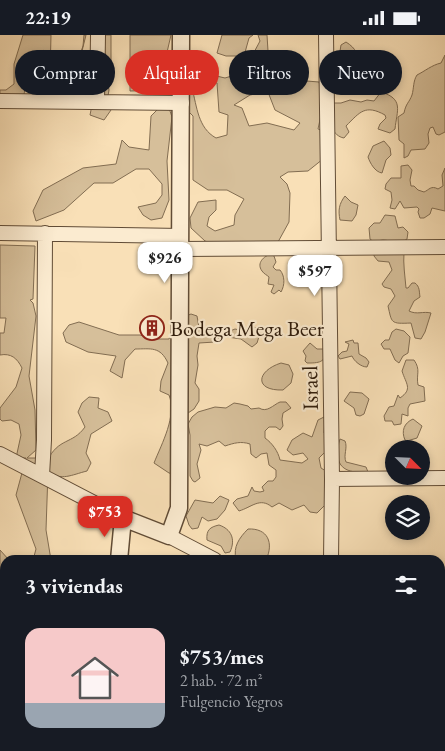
<!DOCTYPE html>
<html lang="es">
<head>
<meta charset="utf-8">
<style>
  :root { --surface:#171b24; --page:#20242c; --text:#f1f3f6; --muted:#9ea1a6; --line:#363941; --accent:#d93025 }
  body { margin:0; font-family:"EB Garamond",serif; background:var(--page); color:var(--text); height:100vh; display:flex; flex-direction:column; font-size:19px; white-space:nowrap }
  * { box-sizing:border-box; margin:0 }
  p { font-size:16px; color:var(--muted) }
  .icon { flex:none; width:28px; height:28px; fill:none; stroke:currentColor; stroke-width:2; stroke-linecap:round; stroke-linejoin:round }
  .map { position:relative; flex:1; overflow:hidden }
  .details { position:absolute; left:0px; top:520px; width:445px; height:196px; display:flex; flex-direction:column; background:var(--surface); border-radius:15px 15px 0 0; box-shadow:0 2px 8px #0003 }
  .details>* { flex:none }
  .hud { position:absolute; left:15px; top:15px; width:415px; height:45px; display:flex; gap:10px }
  .needle { width:32px; rotate:114deg }
  .fabs { position:absolute; left:385px; top:405px; display:grid; gap:10px }
  .fabs a { display:grid; place-items:center; width:45px; height:45px; border-radius:50%; background:var(--surface); box-shadow:0 2px 8px #0003; font-size:25px }
  .price { position:absolute; translate:-50% -42px; padding:0 11px; border-radius:10px; background:#fff; color:#222; font-size:16px; line-height:32px; filter:drop-shadow(0 1px 2px #0008) }
  .price::after { content:''; position:absolute; left:50%; top:30px; width:15px; height:11px; margin-left:-8px; background:inherit; clip-path:polygon(0 0,100% 0,50% 100%) }
  .price.selected { background:var(--accent); color:#fff }
  ul { padding:0; list-style:none }
  li { display:flex; align-items:center; gap:15px; height:125px; padding:0 25px }
  li+li { border-top:1px solid var(--line) }
  li span { display:grid; place-items:center; flex:none; width:140px; height:100px; border-radius:15px; color:#555 }
  li>.icon { margin-inline-start:auto }
  span .icon { width:60px; height:60px; fill:#fffc; stroke-width:1 }
  li b { font-size:21px }
  h2 { display:flex; justify-content:space-between; align-items:center; height:60px; padding:0 25px; font-size:21px }
  .tag { padding:0 18px; border-radius:22px; background:var(--surface); box-shadow:0 2px 8px #0003; font-size:18px; line-height:45px }
  .tag.selected { background:var(--accent); color:#fff }
  .status { display:flex; justify-content:space-between; align-items:center; height:35px; padding:0 25px; background:var(--surface); direction:ltr }
  .status svg { height:14px; fill:currentColor }
  .map>svg:first-child { display:block }
</style>
</head>
<body>
<div class="status"><b>22:19</b><svg viewBox="0 0 49 12"><path d="M0 12V9h3v3zM5 12V6h3v6zM10 12V3h3v9zM15 12V0h3v12zM26 1h20v11H26zM47 4h2v5h-2z"/></svg></div>
<div class="map">
<svg width="445" height="716" viewBox="0 0 445 716">
  <rect width="100%" height="100%" fill="#f9e0b7"/>
  <filter id="stains"><feTurbulence type="fractalNoise" baseFrequency=".004" numOctaves="4"/><feColorMatrix values="0 0 0 0 .2 0 0 0 0 .09 0 0 0 0 .02 0 0 0 .5 -.17"/></filter>
  <radialGradient id="worn" r=".72"><stop offset=".6" stop-color="#630" stop-opacity="0"/><stop offset="1" stop-color="#630" stop-opacity=".3"/></radialGradient>
  <!-- green -->
  <path fill="#d6bf9a" stroke="#826d52" d="M23 0H51L50 41 58 49 76 51 81 42 75 34 83 11 84 0H86L82 16 87 25 90 56H80L59 63 47 34 44 15C29 27 27 46 23 64L0 65V55H6L14 49V29Z
    M95 0H111V25L107 42 109 55 107 67 111 75 104 85 90 80 92 70Z
    M130 0H171L165 26H162V55L130 56Z
    M222 0H253L249 3 244 21H226L217 18Z
    M258 0H267L268 16 284 30C271 42 266 38 250 32L251 23 260 6Z
    M346 7C367 20 355 36 356 56H352L346 59 339 55 342 47 340 36H335L333 22 340 16 341 10Z
    M445 20V97L439 100 436 99 433 92 430 93 428 99 429 108 425 114 411 115 408 121 404 123V109L399 105 398 82 404 78C406 68 409 68 412 60 414 53 413 46 417 40 425 36 432 30 441 28Z
    M197 23 205 30 208 39 225 43 235 40 263 41 267 50 260 58 250 60 234 70 242 73 249 91 267 88 294 95 300 88 275 75 268 57 273 47 282 44 319 47 324 66 318 94 327 97 323 124 308 136 288 137 280 142 287 149 290 158 289 187 278 207 250 220 205 206 191 193 190 183 198 167 216 165V175L209 182 207 191 215 196 234 190 235 180 244 164 227 155H208L193 145V81L186 74 182 55 192 53C197 72 198 93 216 103L227 100 228 80 219 77 217 48 187 46 185 37Z
    M381 57C404 64 397 75 395 94L390 98 378 94 380 89 386 83 385 80C365 69 360 77 346 91L349 97 344 103C338 102 335 98 331 93L333 68H341L350 65 361 67 367 65 374 66Z
    M159 73H169L172 82 167 126 169 165 162 183 151 185 143 180 138 172 156 168 162 160V149L149 134H136L113 148H94L64 175 36 186 33 176 43 155 83 133 116 129 122 105 129 112 149 115 151 81Z
    M384 106 390 113 391 120 386 125 382 138C375 137 370 128 368 122L373 111Z
    M408 130 412 135 410 145 411 151H414L418 155 424 157C429 155 431 150 438 154L443 151 442 140 445 133V176L432 173 430 179 424 183H420L418 177 419 174 417 172 404 173 400 166 395 174 390 173 392 165 391 157 385 154 386 149 391 143H401V131Z
    M345 161 351 167 358 170 356 180 352 186 340 185C338 175 339 169 345 161Z
    M385 180 395 181 398 193 403 192 408 197 407 204C398 212 392 205 383 205 380 205 377 207 374 207L370 204 369 193 374 188H380Z
    M0 210 35 211 33 264 30 265 33 268 36 281 29 341 35 375 36 415 27 423H42L47 426C59 402 72 410 85 392L78 377 82 368 89 362 99 363 98 373 108 377 112 386 91 399 86 418 91 428 87 436C71 440 62 446 48 437L46 495 51 525H33L36 514 16 460 26 423H16L21 400 19 389 11 385 2 386 0 384V373L16 352 22 333C17 323 11 318 0 320V298H4L6 283H0Z
    M404 217C403 229 405 241 406 253H408L412 248H415C420 252 419 256 420 262L414 266 409 276C417 280 423 276 431 278L425 297 421 304 415 303 411 288C390 289 392 288 388 271L395 261 391 254 384 252 382 249 392 235 389 227 378 226 374 221V218Z
    M271 219 274 221 276 227 273 232 276 235H280C285 241 285 250 281 257L279 255 274 259 271 257 274 250 268 249 269 242C267 240 264 239 262 236 256 228 264 221 271 219Z
    M191 279 197 281 200 298C214 289 225 300 235 294 244 296 247 297 254 292L261 295 257 308 252 312 241 304 221 301 215 307 199 308 197 321 198 330 195 348 199 354V366L194 374 188 378 186 374V281Z
    M175 285 173 439 169 438 154 428C162 408 177 381 169 360L160 356 161 346 168 328C160 311 151 314 135 314L125 325 122 343 110 336 116 321 88 317 66 307 63 298 69 290 79 287 119 300H140L155 304H169Z
    M396 294 404 296 410 302 408 318 403 321 399 328 395 325 390 314H384L381 309 385 305H389L392 297Z
    M353 305 354 308H358L359 319 366 323 369 327 367 332C361 332 354 326 352 321L340 324 338 321 342 317 347 316 349 309 345 307Z
    M310 308 317 314H325C327 328 318 328 307 328L305 326 306 321 303 316Z
    M406 325H414C421 335 416 339 418 350L424 352 425 366 410 369 408 373V381L402 379 401 389 394 390 392 386H385L384 381 389 372 394 371 398 360 400 363C413 354 406 349 402 336Z
    M281 328 289 330 293 339 291 348 283 355C254 356 256 336 281 328Z
    M350 357 362 358 369 364 364 379 360 381 356 380 354 373 344 366Z
    M280 367H286L291 373 283 378 282 384 283 391 280 395 276 392H269L265 396V403C272 408 278 416 280 425L302 428 308 424 303 418 293 420 287 415 292 405 303 398 312 402 318 385 324 382 325 384 324 398 327 400 325 417 319 423 321 433 329 438 325 470 317 478 310 477 304 470 292 475 279 468 272 472C260 462 252 472 239 476L233 468 237 464 248 461 252 452 254 456 260 457 264 456 262 452 268 446H273L276 442V435L269 430 267 418 261 419 256 423 251 419 250 409C241 406 234 408 225 411L219 406 207 411 199 409 201 415 197 429 200 443 195 447 193 446 190 441V400L188 389 192 382 198 377 215 372 226 373 234 368 240 369 248 371 251 374 259 373C267 378 273 370 280 367Z
    M413 384 422 391 417 403 407 406 405 405C401 396 404 388 413 384Z
    M340 404 345 406C348 413 343 420 346 427L366 432 368 437C355 438 338 437 338 420 338 414 338 410 340 404Z
    M220 461 229 465 225 475 217 484 208 486 202 482 198 493 192 494 189 490 186 481 195 465 213 468Z
    M219 490C231 494 236 504 230 517L225 518 221 511 207 505C206 495 210 492 219 490Z
    M248 494C268 493 274 508 266 525L236 524C233 512 239 503 248 494Z
    M0 515 9 525H5V629L0 628Z"/>
  <g fill="none" stroke-linecap="round" stroke-linejoin="round">
    <defs>
      <path id="minor" d="M326 0 332 444 331 525
        M0 66 182 68
        M97 66 98 0
        M0 198 181 201
        M181 214 445 212
        M0 419 123 483
        M42 440 44 405 45 198
        M332 444 445 443
        M169 501 215 525
        M440 641 445 644
        M271 711V716
        M427 711V716"/>
      <path id="tertiary" d="M119 525 123 483 169 501 179 473 181 0
        M116 716V711"/>
    </defs>
    <!-- minor casing -->
    <use href="#minor" stroke="#614c36" stroke-width="16"/>
    <!-- tertiary casing -->
    <use href="#tertiary" stroke="#614c36" stroke-width="19"/>
    <!-- minor -->
    <use href="#minor" stroke="#fbebd0" stroke-width="14"/>
    <!-- tertiary -->
    <use href="#tertiary" stroke="#fbebd0" stroke-width="16"/>
  </g>
  <!-- icons -->
  <defs>
    <symbol id="building-ring" viewBox="-11 -11 22 22"><circle r="9.5" fill="#fbebd0" stroke="#8f2418" stroke-width="1.5"/><path d="M-4-6H4V6H1V3H-1V6H-4ZM-2.5-4.3h1.7v1.8h-1.7ZM.8-4.3h1.7v1.8H.8ZM-2.5-1h1.7V.8h-1.7ZM.8-1h1.7V.8H.8Z" fill="#8f2418"/></symbol>
  </defs>
  <g fill-rule="evenodd">
    <use href="#building-ring" x="138" y="279" width="28" height="28"/>
  </g>
  <g text-anchor="middle" dominant-baseline="central" stroke-width="4.5" stroke-linejoin="round" paint-order="stroke">
    <!-- poi labels -->
    <g font-size="22" fill="#2e1b0b" stroke="#fbebd0" text-anchor="start">
      <text x="170" y="293">Bodega Mega Beer</text>
    </g>
    <!-- street labels -->
    <g font-size="22" fill="#2e1b0b" stroke="#fbebd0">
      <text transform="translate(310 353) rotate(-91)">Israel</text>
    </g>
  </g>
  <rect width="100%" height="100%" filter="url(#stains)"/>
  <rect width="100%" height="100%" fill="url(#worn)"/>
</svg>
<div class="fabs">
<a><svg class="needle" viewBox="-14 -14 28 28"><path d="M0-13l5 13h-10z" fill="#e53935"/><path d="M0 13l5-13h-10z" fill="#9ea1a6"/></svg></a>
<a><svg class="icon" aria-label="layers" viewBox="0 0 24 24"><path d="M12 4l9 5-9 5-9-5zM3 14l9 5 9-5"/></svg></a>
</div>
<b class="price" style="left:165px;top:249px">$926</b>
<b class="price" style="left:315px;top:262px">$597</b>
<b class="price selected" style="left:105px;top:503px">$753</b>
<div class="hud">
<a class="tag">Comprar</a>
<a class="tag selected">Alquilar</a>
<a class="tag">Filtros</a>
<a class="tag">Nuevo</a>
</div>
<section class="details">
<h2>3 viviendas<svg class="icon" aria-label="filters" viewBox="0 0 24 24"><path d="M4 7h16M4 17h16"/><circle cx="9" cy="7" r="2"/><circle cx="15" cy="17" r="2"/></svg></h2>
<ul>
<li><span style="background:linear-gradient(#f6c9c9 75%,#9aa5b1 0)"><svg class="icon" aria-label="home" viewBox="0 0 24 24"><path d="M3 11l9-7 9 7M6 9v11h12V9"/></svg></span><div><b>$753/mes</b><p>2 hab. · 72 m²</p><p>Fulgencio Yegros</p></div></li>
</ul>
</section>
</div>
</body>
</html>
